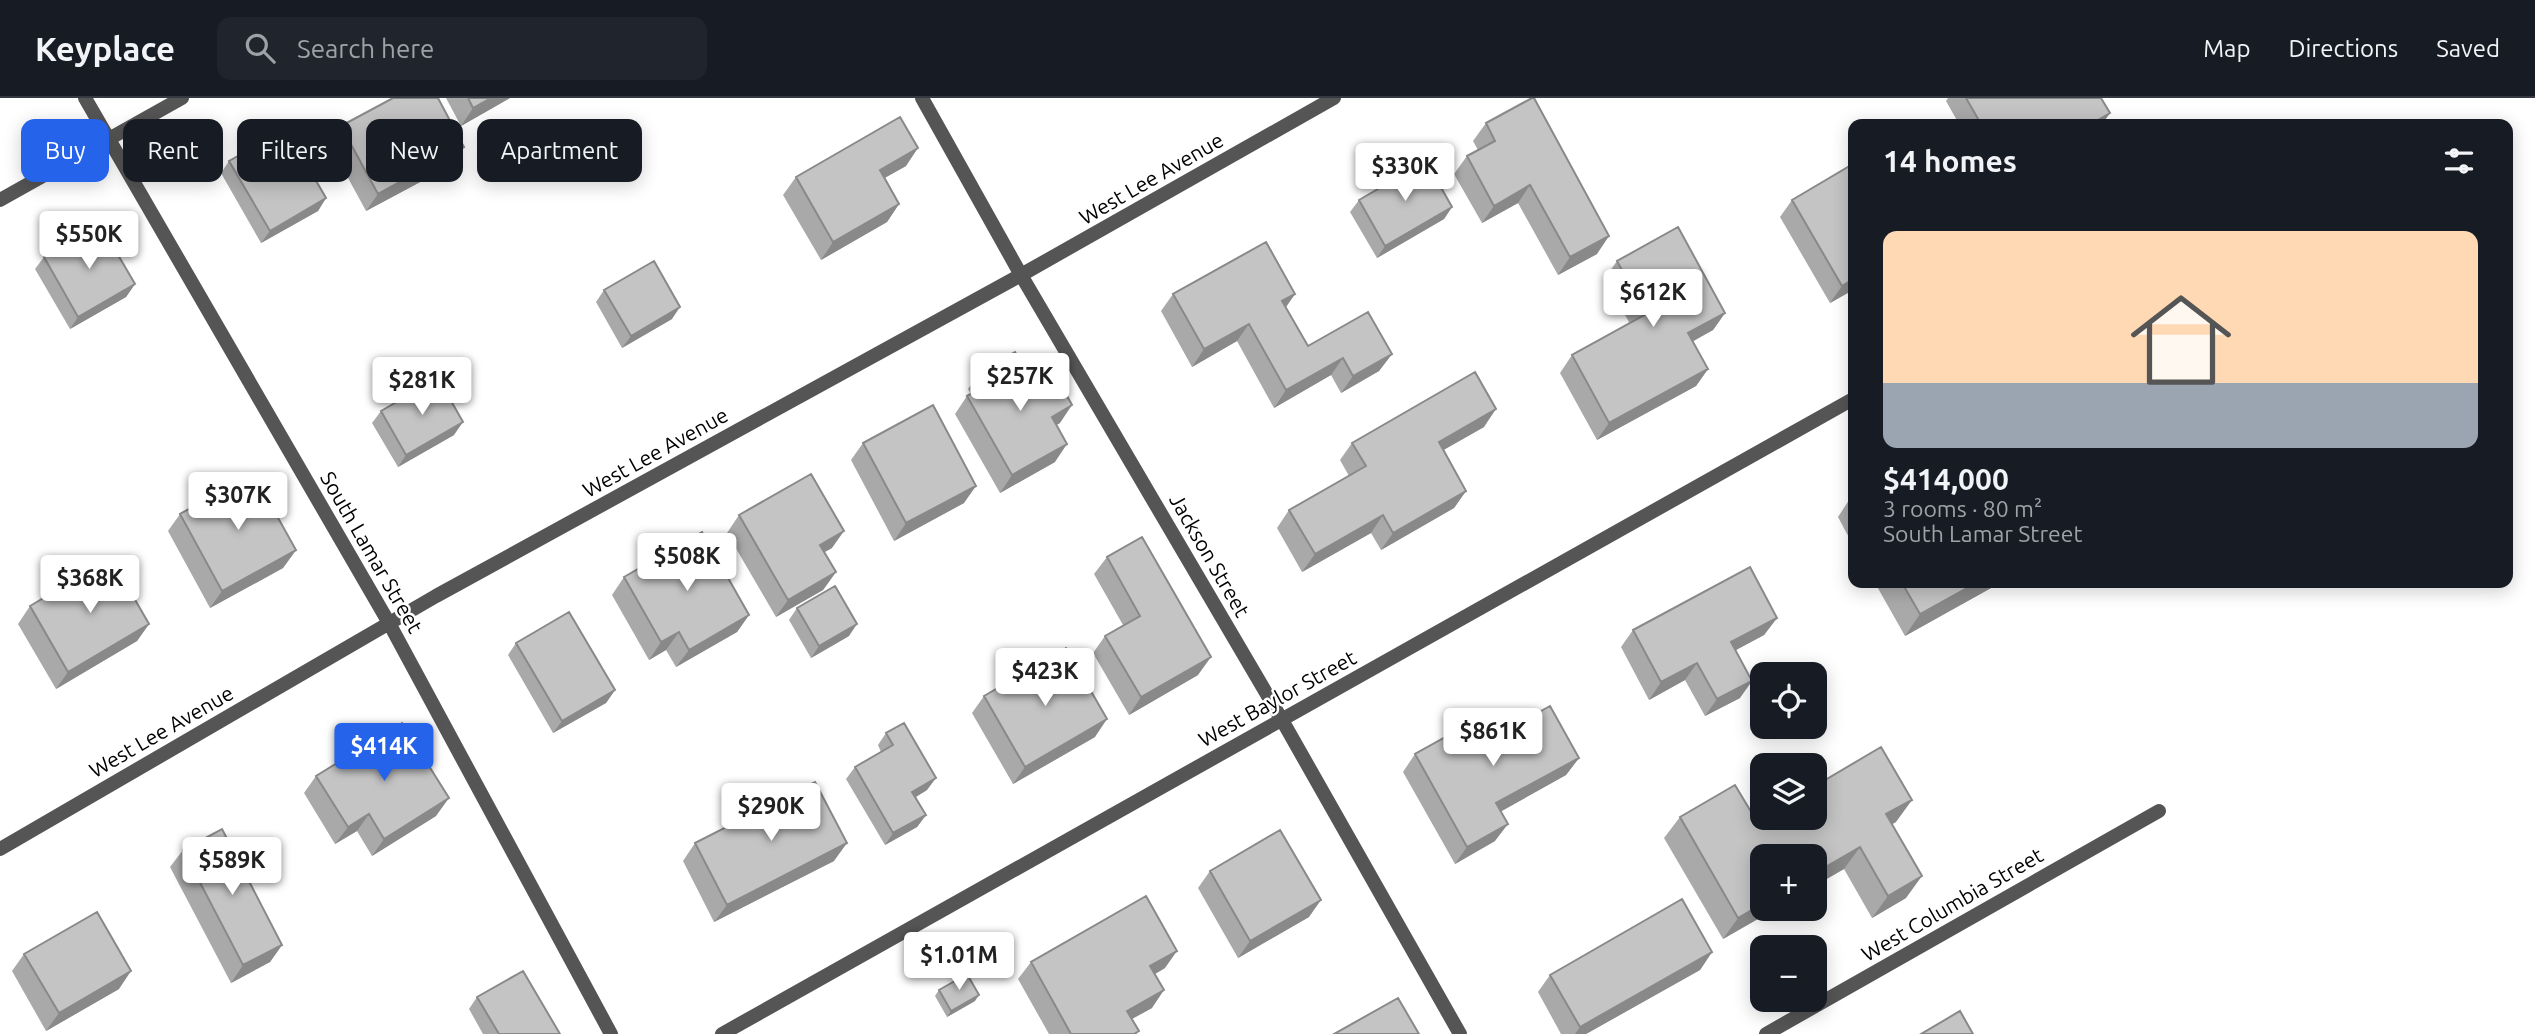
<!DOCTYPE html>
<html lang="en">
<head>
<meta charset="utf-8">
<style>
  :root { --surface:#171b24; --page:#20242c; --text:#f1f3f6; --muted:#9ea1a6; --line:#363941; --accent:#2563eb }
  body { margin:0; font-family:Ubuntu,sans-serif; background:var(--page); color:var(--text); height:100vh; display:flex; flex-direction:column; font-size:26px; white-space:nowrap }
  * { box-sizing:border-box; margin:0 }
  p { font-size:23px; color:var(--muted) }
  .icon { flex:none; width:38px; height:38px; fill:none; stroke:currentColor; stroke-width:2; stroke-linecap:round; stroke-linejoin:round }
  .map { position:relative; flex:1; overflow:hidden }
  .details { position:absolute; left:1848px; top:21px; width:665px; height:469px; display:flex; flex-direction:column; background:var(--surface); border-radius:14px; box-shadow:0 4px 18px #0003 }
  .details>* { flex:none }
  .guide { position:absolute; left:21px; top:21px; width:665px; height:63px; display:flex; gap:14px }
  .controls { position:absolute; left:1750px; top:564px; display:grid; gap:14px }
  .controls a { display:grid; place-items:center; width:77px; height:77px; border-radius:14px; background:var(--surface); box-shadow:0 4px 18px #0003; font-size:35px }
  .price { position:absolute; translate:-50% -60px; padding:0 16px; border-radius:7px; background:#fff; color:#222; font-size:23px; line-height:46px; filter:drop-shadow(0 2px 4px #0008) }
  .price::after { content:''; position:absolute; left:50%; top:42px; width:21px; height:16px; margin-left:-10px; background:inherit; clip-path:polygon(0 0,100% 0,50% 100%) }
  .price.current { background:var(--accent); color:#fff }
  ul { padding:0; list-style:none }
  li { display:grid; align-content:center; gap:14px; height:371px; padding:0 35px }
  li+li { border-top:2px solid var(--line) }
  li span { display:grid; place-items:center; height:217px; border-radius:14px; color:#555 }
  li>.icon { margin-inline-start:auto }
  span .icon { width:126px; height:126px; fill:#fffc; stroke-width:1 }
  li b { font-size:30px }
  h2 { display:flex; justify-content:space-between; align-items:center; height:84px; padding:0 35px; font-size:30px }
  .pill { padding:0 24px; border-radius:14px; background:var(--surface); box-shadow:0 4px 18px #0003; font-size:24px; line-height:63px }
  .pill.current { background:var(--accent); color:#fff }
  header { display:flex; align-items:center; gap:42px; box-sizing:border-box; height:98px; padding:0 35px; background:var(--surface); border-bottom:2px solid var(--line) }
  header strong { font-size:33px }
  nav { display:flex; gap:38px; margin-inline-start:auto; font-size:24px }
  .search { width:490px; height:63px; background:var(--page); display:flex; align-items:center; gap:18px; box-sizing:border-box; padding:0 24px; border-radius:14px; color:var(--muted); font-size:26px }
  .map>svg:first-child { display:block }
</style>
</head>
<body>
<header>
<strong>Keyplace</strong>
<div class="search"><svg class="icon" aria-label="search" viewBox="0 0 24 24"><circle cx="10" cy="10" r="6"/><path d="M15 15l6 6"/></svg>Search here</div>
<nav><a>Map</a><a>Directions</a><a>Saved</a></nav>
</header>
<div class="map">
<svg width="2535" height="936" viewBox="0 0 2535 936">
  <rect width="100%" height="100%" fill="#fff"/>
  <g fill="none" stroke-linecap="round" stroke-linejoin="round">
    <!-- street -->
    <path stroke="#555" stroke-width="14" d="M85 0 389 525 611 936
      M922 0 1021 177 1282 622 1460 936
      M0 102 182 0
      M0 751 436 498 1021 177 1334 0
      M722 936 1853 301
      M1766 936 2159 713"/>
  </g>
  <!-- wall -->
  <path fill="#a9a9a9" d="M446 0H510L461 28Z
    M1948 0H2101L2110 15 2102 26H1959L1946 3Z
    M1486 25 1597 156 1558 177 1518 105 1482 125 1454 76 1467 58 1478 52 1473 43Z
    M341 28 464 49 452 67 366 113 329 45Z
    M229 63 326 100 318 113 261 145 221 75Z
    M1853 66V192L1830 205 1780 119 1792 102Z
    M906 68 884 80 899 106 887 124 821 162 783 97 796 79Z
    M1359 102 1452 109 1444 121 1377 160 1350 114Z
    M44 159 135 186 126 199 70 231 35 171Z
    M1617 163 1725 215 1713 232 1692 243 1708 271 1696 288 1597 342 1560 275 1572 257 1630 226 1605 180Z
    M604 192 672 221 622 250 596 204Z
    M1173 196H1295L1286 209 1308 248 1392 256 1379 273 1341 295 1331 277 1274 310 1237 243 1192 269 1161 213Z
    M980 274 1035 289 1060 325 1056 327 1055 364 1000 395 955 316 967 298 971 296 968 291Z
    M381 313 454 337 398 369 372 325Z
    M1484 329 1443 352 1466 393 1454 410 1381 452 1371 435 1302 474 1277 430 1289 412 1349 378 1340 362 1352 345Z
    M863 345 964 405 894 443 851 362Z
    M1853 396V447L1838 419Z
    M180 416 296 452 283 470 210 510 168 433Z
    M739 417 832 450 824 454 836 474 823 492 776 519 727 435Z
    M1107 459 1198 577 1129 617 1093 555 1105 538 1123 527 1094 476Z
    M624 479 749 517 737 534 676 569 666 552 649 562 612 497Z
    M1875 485H2000L1905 538Z
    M30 508 149 526 137 543 56 591 18 526Z
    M797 510 849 538 811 560 789 522Z
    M1777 520 1764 537 1736 552 1740 600 1705 618 1685 582 1649 602 1621 549 1633 532Z
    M516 545 615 592 606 605 553 635 508 557Z
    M984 598 1095 639 1013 686 972 615Z
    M886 635 927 692 916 699 926 717 917 729 885 747 846 681 855 669 881 654 878 647Z
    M1415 656 1579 660 1566 677 1501 713 1495 743 1455 766 1403 674Z
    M316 678 436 718 372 758 357 733 335 746 304 695Z
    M1680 719 1756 722 1896 724 1892 726 1906 800 1872 820 1844 771 1762 810H1777L1723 841 1664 740Z
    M695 745 834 763 714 824 683 763Z
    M183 752 282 847 270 864 231 885 170 769Z
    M1210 773 1309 819 1238 860 1198 790Z
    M1712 854 1700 872 1586 936H1561L1538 894 1550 877Z
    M24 856 119 891 46 933 12 873Z
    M1031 864 1165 870 1155 876 1152 910 1132 921 1137 936H1049L1018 881Z
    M939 892 975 903 947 919 935 898Z
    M477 899 560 936H483L469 911Z"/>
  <!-- shaded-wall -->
  <path fill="#898989" d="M491 0H510L461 28 473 10Z
    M2110 15 2102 26H2091Z
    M464 49 452 67 366 113 378 96Z
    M918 50 906 68 867 90 880 72Z
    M1530 87 1518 105 1482 125 1494 108Z
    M326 100 318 113 261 145 270 133Z
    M899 106 887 124 821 162 833 144Z
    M1452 109 1444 121 1377 160 1385 148Z
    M1609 138 1597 156 1558 177 1570 159Z
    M1853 181V192L1830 205 1842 188Z
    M135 186 126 199 70 231 78 219Z
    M1295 196 1283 213 1282 203Z
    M680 209 672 221 622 250 631 238Z
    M1725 215 1713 232 1676 253 1688 235Z
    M1249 226 1237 243 1192 269 1204 251Z
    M1392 256 1379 273 1341 295 1353 278Z
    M1343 260 1331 277 1274 310 1286 292Z
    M1708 271 1696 288 1597 342 1609 325Z
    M1072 307 1060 325 1040 336 1052 319Z
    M1496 311 1484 329 1426 362 1439 344Z
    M463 324 454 337 398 369 406 357Z
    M1067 346 1055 364 1000 395 1012 377Z
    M976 388 964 405 894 443 906 425Z
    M1466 393 1454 410 1381 452 1393 435Z
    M1383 417 1371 435 1302 474 1315 456Z
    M844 433 832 450 807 464 820 447Z
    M296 452 283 470 210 510 222 493Z
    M836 474 823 492 776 519 788 502Z
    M1976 485H2000L1905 538 1920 516Z
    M749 517 737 534 676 569 689 552Z
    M1777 520 1764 537 1719 561 1731 544Z
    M149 526 137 543 56 591 68 574Z
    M857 526 849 538 811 560 819 548Z
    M679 534 666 552 649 562 661 544Z
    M1211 559 1198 577 1129 617 1141 599Z
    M1697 565 1685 582 1649 602 1661 584Z
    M1752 583 1740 600 1705 618 1717 601Z
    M615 592 606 605 553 635 562 623Z
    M1107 621 1095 639 1013 686 1025 669Z
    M1579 660 1566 677 1484 723 1496 705Z
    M936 680 927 692 904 706 912 694Z
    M449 700 436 718 372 758 384 741Z
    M1912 702 1896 724 1871 738 1886 716Z
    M369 716 357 733 335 746 348 729Z
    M926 717 917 729 885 747 893 735Z
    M1508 726 1495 743 1455 766 1467 749Z
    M847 745 834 763 714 824 727 807Z
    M1860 749 1844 771 1815 788V775Z
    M1922 778 1906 800 1872 820 1888 798Z
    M1321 802 1309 819 1238 860 1250 843Z
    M1762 806V810H1777L1723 841 1738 820Z
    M282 847 270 864 231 885 243 867Z
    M1177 853 1165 870 1138 886 1150 868Z
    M1712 854 1700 872 1586 936H1575L1580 929Z
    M131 873 119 891 46 933 59 915Z
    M1164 892 1152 910 1115 930 1127 913Z
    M979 897 975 903 947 919 951 913Z"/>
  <!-- building -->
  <path fill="#c4c4c4" stroke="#898989" stroke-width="2" d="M393 0H438L464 49 378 96 341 28Z
    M468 0H491L473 10Z
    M1532 0H1534L1609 138 1570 159 1530 87 1494 108 1467 58 1495 43 1486 25Z
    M1966 0H2101L2110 15 2091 26H2044V25L2042 26H1981Z
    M900 19 918 50 880 72 899 106 833 144 796 79Z
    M286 31 326 100 270 133 229 63Z
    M1426 63 1452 109 1385 148 1359 102Z
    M1853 66V181L1842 188 1792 102Z
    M100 126 135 186 78 219 44 159Z
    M1678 129 1725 215 1688 235 1708 271 1609 325 1572 257 1646 216 1617 163Z
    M1266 144 1295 196 1282 203 1308 248 1368 214 1392 256 1353 278 1343 260 1286 292 1249 226 1204 251 1173 196Z
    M654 163 680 209 631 238 604 192Z
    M1015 254 1035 289 1056 278 1072 307 1052 319 1067 346 1012 377 967 298 987 287 980 274Z
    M1475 274 1496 311 1439 344 1466 393 1393 435 1383 417 1315 456 1289 412 1366 368 1352 345Z
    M438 280 463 324 406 357 381 313Z
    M933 307 976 388 906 425 863 345Z
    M253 375 296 452 222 493 180 416Z
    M811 376 844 433 820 447 836 474 788 502 739 417Z
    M702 434 749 517 689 552 679 534 661 544 624 479Z
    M1142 439 1211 559 1141 599 1105 538 1140 518 1107 459Z
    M111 460 149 526 68 574 30 508Z
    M1750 469 1777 520 1731 544 1752 583 1717 601 1697 565 1661 584 1633 532Z
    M1902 485H1976L1920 516Z
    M835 488 857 526 819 548 797 510Z
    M569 514 615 592 562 623 516 545Z
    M1066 550 1107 621 1025 669 984 598Z
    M1550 608 1579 660 1496 705 1508 726 1467 749 1415 656 1485 617 1497 638Z
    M402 625 449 700 384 741 369 716 348 729 316 678Z
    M904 625 936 680 912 694 926 717 893 735 855 669 893 647 886 635Z
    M1881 649 1912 702 1886 716 1922 778 1888 798 1860 749 1815 775V758H1762V806L1738 820 1680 719 1735 687 1756 722 1762 718 1815 719V688Z
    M815 684 847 745 727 807 695 745Z
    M222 731 282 847 243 867 183 752Z
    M1280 732 1321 802 1250 843 1210 773Z
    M1146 798 1177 853 1150 868 1164 892 1127 913 1139 933 1134 936H1071L1031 864Z
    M1682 801 1712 854 1580 929 1550 877Z
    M97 814 131 873 59 915 24 856Z
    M523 873 560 936H499L477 899Z
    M967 876 979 897 951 913 939 892Z
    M1398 900 1419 936H1334Z
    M1960 913 1973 936H1921Z"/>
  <g text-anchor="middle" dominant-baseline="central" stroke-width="5" stroke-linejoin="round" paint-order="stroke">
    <!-- street labels -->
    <g font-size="21" fill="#000" stroke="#fff">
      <text transform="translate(1151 80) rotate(-30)">West Lee Avenue</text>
      <text transform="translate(655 354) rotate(-29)">West Lee Avenue</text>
      <text transform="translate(372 454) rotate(60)">South Lamar Street</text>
      <text transform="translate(1210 457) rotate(60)">Jackson Street</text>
      <text transform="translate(1277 600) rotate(-29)">West Baylor Street</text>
      <text transform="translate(161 633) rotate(-30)">West Lee Avenue</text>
      <text transform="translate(1952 806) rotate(-30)">West Columbia Street</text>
    </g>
  </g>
</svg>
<div class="controls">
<a><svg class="icon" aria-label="locate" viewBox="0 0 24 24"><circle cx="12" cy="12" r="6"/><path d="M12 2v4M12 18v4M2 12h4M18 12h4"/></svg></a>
<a><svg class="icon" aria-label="layers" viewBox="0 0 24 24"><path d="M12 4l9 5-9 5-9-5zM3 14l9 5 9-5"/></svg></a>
<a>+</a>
<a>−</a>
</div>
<b class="price" style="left:1405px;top:105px">$330K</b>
<b class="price" style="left:89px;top:173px">$550K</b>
<b class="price" style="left:1653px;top:231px">$612K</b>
<b class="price" style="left:1020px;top:315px">$257K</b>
<b class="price" style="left:422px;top:319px">$281K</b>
<b class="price" style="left:238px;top:434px">$307K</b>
<b class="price" style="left:687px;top:495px">$508K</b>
<b class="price" style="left:90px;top:517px">$368K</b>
<b class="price" style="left:1045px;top:610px">$423K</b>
<b class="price" style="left:1493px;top:670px">$861K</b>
<b class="price current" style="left:384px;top:685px">$414K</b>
<b class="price" style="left:771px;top:745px">$290K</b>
<b class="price" style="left:232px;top:799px">$589K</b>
<b class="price" style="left:959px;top:894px">$1.01M</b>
<div class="guide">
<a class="pill current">Buy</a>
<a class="pill">Rent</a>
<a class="pill">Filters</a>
<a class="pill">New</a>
<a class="pill">Apartment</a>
</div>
<section class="details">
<h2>14 homes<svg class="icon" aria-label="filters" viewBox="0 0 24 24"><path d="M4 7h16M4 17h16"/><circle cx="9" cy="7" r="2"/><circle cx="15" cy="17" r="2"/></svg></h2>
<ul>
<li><span style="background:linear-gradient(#ffd9b3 70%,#9aa5b1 0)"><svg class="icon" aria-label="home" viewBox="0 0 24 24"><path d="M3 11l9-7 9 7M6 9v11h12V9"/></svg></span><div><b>$414,000</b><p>3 rooms · 80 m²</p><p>South Lamar Street</p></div></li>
</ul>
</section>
</div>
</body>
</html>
